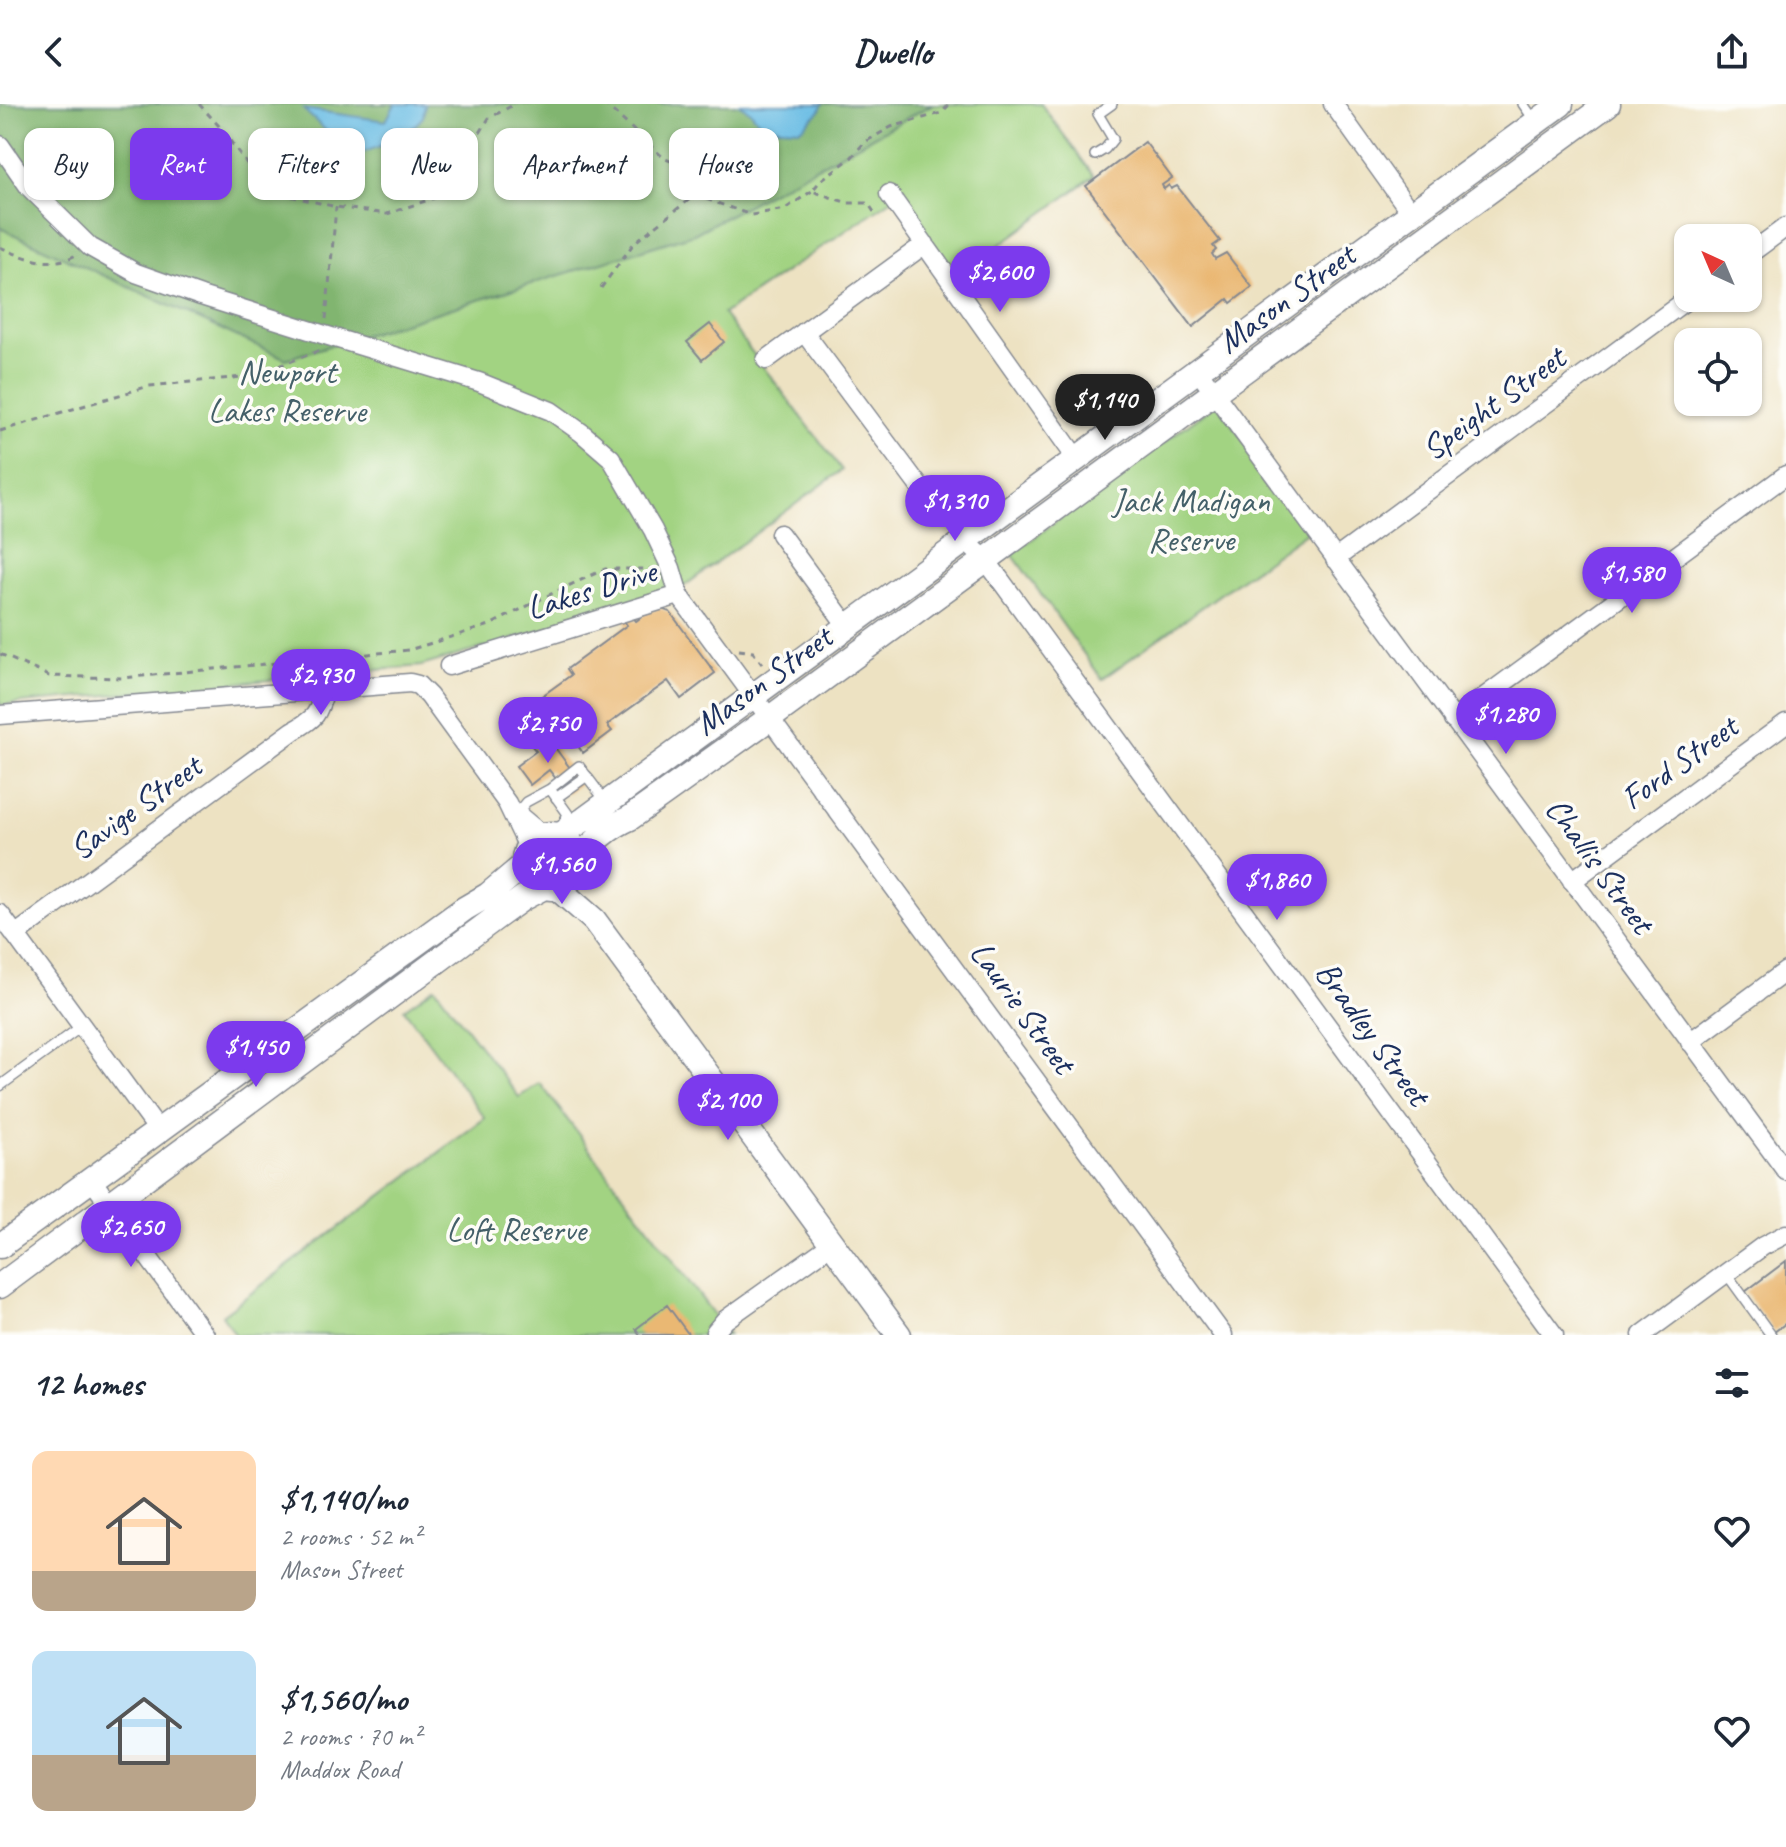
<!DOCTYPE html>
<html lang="en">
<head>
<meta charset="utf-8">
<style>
  :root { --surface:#fff; --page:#f6f6f7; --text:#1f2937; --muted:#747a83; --accent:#7c3aed }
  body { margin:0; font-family:Caveat,sans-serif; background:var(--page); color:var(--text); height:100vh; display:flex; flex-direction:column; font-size:30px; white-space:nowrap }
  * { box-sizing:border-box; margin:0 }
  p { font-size:26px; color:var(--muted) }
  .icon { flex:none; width:44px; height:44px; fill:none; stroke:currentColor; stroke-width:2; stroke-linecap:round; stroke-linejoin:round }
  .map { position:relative; height:1231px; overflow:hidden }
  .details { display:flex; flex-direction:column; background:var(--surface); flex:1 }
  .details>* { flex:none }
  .banner { position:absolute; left:24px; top:24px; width:800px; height:72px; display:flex; gap:16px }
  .needle { width:52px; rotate:316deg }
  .controls { position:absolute; left:1674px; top:120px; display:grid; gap:16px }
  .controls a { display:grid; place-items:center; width:88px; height:88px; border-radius:16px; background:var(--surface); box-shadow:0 2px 6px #0004; font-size:40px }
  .price { position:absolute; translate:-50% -68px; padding:0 18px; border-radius:28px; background:var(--accent); color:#fff; font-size:26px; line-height:52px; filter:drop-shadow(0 2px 4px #0008) }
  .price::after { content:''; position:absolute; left:50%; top:48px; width:24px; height:18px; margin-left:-12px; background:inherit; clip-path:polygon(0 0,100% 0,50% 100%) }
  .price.current { background:#222; color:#fff }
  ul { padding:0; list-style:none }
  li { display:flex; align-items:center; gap:24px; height:200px; padding:0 32px }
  li span { display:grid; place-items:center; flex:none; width:224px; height:160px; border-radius:16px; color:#555 }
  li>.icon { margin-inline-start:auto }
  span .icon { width:96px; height:96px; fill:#fffc; stroke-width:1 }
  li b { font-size:34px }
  h2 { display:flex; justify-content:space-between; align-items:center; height:96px; padding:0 32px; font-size:34px }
  .pill { padding:0 28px; border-radius:16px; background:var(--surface); box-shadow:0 2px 6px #0004; font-size:28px; line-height:72px }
  .pill.current { background:var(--accent); color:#fff }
  header { display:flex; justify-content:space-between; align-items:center; height:104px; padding:0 32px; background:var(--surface); font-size:36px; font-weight:700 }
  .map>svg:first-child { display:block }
</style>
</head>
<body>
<header><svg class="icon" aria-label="back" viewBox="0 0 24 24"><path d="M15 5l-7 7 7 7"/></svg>Dwello<svg class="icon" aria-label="share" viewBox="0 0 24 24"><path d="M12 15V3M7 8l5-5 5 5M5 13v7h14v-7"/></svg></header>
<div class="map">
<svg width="1786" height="1231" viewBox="0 0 1786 1231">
  <rect width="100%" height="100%" fill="#fdfcf7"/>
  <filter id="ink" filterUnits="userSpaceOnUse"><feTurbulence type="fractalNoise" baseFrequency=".0125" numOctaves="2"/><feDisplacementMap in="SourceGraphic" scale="16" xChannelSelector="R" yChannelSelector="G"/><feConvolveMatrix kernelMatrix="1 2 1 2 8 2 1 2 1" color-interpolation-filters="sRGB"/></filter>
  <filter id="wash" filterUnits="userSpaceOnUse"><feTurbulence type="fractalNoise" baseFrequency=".006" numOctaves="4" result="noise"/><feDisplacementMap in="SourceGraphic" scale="32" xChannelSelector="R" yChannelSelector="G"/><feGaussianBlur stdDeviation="1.8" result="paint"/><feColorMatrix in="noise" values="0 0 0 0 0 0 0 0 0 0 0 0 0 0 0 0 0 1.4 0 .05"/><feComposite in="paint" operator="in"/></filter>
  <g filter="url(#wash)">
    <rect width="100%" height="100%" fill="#ede2c2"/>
    <!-- green -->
    <path fill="#a2d382" stroke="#5e8170" stroke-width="2" d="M0 0H1041L1094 72 957 172 897 92 723 210 842 366 676 488 421 562 0 601Z
      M1217 299 1308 427 1102 575 1012 450Z
      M435 883 519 993 540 979 729 1231H236L222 1211 485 1014 404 905Z"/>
    <!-- forest -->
    <path fill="#81b570" stroke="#4e7267" stroke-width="2" d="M0 0H933L694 130 286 255 0 124Z"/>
    <!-- water -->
    <path fill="#68bce4" stroke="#4276a1" stroke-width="2" d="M395 0H425L423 13 404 33 362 49 339 39 303 5 386 17Z
      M738 0H822L820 7 801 25 763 23 751 8Z"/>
    <g id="blocks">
      <!-- building -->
      <path fill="#eab873" d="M1145 38 1172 74 1162 81 1164 85 1169 81 1171 85 1177 82 1220 137 1213 142 1216 146 1212 150 1215 155 1226 149 1252 183 1231 199 1228 195 1193 223 1086 82Z
        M710 220 724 238 702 256 687 238Z
        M659 504 670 508 715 569 681 595 668 577 607 621 612 627 583 649 542 592 571 571 567 565 627 521 624 517 633 513 636 517 647 509Z
        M545 630 581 679 567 689 549 666 530 681 516 662 536 647 531 641Z
        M1786 1157V1219L1774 1228 1745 1188Z
        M667 1201 689 1231H640L636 1225Z"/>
    </g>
  </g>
  <g filter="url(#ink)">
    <use href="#blocks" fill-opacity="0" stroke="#848890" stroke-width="2"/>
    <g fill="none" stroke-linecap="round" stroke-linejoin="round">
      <defs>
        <path id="service" d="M1523 0 1535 17
          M1095 51 1105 45 1113 35 1098 10 1112 0
          M550 685 568 710 562 722
          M556 694 587 672
          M516 710 526 698 550 685 579 662 607 699
          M0 982 82 922
          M1726 1169 1771 1231"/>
        <path id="minor" d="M1333 0 1411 109
          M0 41 29 83 90 143 136 169 201 192 325 231 479 278 551 307 582 329 611 354 653 426 671 464 679 491
          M889 90 1076 354
          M1748 151 1786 123
          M804 228 936 405C955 420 964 421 988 419
          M766 256 925 140
          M1198 267 1786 1067
          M780 430 848 523
          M965 437 985 455 1554 1231
          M1335 455 1689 194
          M449 562 679 491 1223 1231
          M0 611 410 579 418 581 429 592 507 699 528 743
          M1453 616 1786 371
          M517 710 542 731
          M1572 777 1786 619
          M0 810 158 1026
          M15 831 293 627C316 614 318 611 325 585
          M1690 938 1786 867
          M91 1075 205 1231
          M715 1228 725 1216 832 1140
          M1642 1231 1763 1142 1786 1130"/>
        <path id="tertiary" d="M524 757a27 27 0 1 1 54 0a27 27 0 1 1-54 0Z
          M560 731 585 715 1561 0
          M578 754C595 737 609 723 630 714L770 614 1608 0
          M556 783 594 816 899 1231
          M0 1142 464 805 488 791 525 760
          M0 1182 498 812 523 794 544 783"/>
      </defs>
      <!-- service casing -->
      <use href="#service" stroke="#848890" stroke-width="12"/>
      <!-- minor casing -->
      <use href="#minor" stroke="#848890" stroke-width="21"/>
      <!-- tertiary casing -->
      <use href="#tertiary" stroke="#848890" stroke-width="27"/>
      <!-- path -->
      <path stroke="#848890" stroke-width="3" stroke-dasharray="6 6" stroke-linecap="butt" d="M199 0 219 22 251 65 290 92 336 103 387 110 437 93 457 67 489 14 515 0
        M685 51 689 63
        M695 91 751 111 785 105 812 87
        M874 108 868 99H848L812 87 821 76 851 54 865 38 891 23 941 9 950 0
        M0 143C24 154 51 165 76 151
        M601 184 634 139 695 91 689 63 665 55 605 0
        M326 215 336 103
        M0 327 149 282 253 272 318 247
        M739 546 753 548 762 560
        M0 550 49 572 122 574 409 546 490 521 553 489 605 465H651"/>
      <!-- service -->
      <use href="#service" stroke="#fff" stroke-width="9"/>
      <!-- minor -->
      <use href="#minor" stroke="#fff" stroke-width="18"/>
      <!-- tertiary -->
      <use href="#tertiary" stroke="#fff" stroke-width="24"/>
    </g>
  </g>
  <g text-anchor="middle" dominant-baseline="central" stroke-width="7" stroke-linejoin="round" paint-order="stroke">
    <!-- street labels -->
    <g font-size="34" fill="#1b2f5e" stroke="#fdfcf7">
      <text transform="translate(1286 194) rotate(-36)">Mason Street</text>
      <text transform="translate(1493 299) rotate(-36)">Speight Street</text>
      <text transform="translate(591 485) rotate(-17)">Lakes Drive</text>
      <text transform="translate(763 576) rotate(-36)">Mason Street</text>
      <text transform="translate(1679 658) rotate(-36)">Ford Street</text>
      <text transform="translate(135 703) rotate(-36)">Savige Street</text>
      <text transform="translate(1600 761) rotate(54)">Challis Street</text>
      <text transform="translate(1023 903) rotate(54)">Laurie Street</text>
      <text transform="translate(1373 929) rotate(54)">Bradley Street</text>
    </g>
    <!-- park labels -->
    <g font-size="34" fill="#446069" stroke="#fdfcf7">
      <text x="287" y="267">Newport<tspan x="287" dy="39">Lakes Reserve</tspan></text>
      <text x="1191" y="396">Jack Madigan<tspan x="1191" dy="39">Reserve</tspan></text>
      <text x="516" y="1125">Loft Reserve</text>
    </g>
  </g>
</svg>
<div class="controls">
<a><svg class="needle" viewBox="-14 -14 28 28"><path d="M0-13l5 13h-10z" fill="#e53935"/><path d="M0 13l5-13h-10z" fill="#747a83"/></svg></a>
<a><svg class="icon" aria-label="locate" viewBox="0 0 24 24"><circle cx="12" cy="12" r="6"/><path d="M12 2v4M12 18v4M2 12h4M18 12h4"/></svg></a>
</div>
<b class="price" style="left:1000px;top:210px">$2,600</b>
<b class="price current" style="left:1105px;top:338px">$1,140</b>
<b class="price" style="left:955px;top:439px">$1,310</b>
<b class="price" style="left:1632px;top:511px">$1,580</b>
<b class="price" style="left:321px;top:613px">$2,930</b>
<b class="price" style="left:1506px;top:652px">$1,280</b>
<b class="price" style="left:548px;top:661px">$2,750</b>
<b class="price" style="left:562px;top:802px">$1,560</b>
<b class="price" style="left:1277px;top:818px">$1,860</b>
<b class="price" style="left:256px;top:985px">$1,450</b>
<b class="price" style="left:728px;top:1038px">$2,100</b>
<b class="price" style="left:131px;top:1165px">$2,650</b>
<div class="banner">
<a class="pill">Buy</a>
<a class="pill current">Rent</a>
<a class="pill">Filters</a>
<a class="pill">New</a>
<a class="pill">Apartment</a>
<a class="pill">House</a>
</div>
</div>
<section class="details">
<h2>12 homes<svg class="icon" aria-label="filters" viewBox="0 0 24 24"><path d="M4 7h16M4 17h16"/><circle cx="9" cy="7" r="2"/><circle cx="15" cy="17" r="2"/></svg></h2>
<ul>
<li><span style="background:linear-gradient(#ffd9b3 75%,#b9a48a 0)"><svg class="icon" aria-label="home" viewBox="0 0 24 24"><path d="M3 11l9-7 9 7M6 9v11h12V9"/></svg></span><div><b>$1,140/mo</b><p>2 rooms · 52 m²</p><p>Mason Street</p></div><svg class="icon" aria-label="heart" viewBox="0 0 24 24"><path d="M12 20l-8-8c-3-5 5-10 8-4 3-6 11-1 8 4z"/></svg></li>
<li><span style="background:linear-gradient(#bfe0f5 65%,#b9a48a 0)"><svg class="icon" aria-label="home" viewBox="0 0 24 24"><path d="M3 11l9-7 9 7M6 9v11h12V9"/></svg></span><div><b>$1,560/mo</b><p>2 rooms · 70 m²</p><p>Maddox Road</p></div><svg class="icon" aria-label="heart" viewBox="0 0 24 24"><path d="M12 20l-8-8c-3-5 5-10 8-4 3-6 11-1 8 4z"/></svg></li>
</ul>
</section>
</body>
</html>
